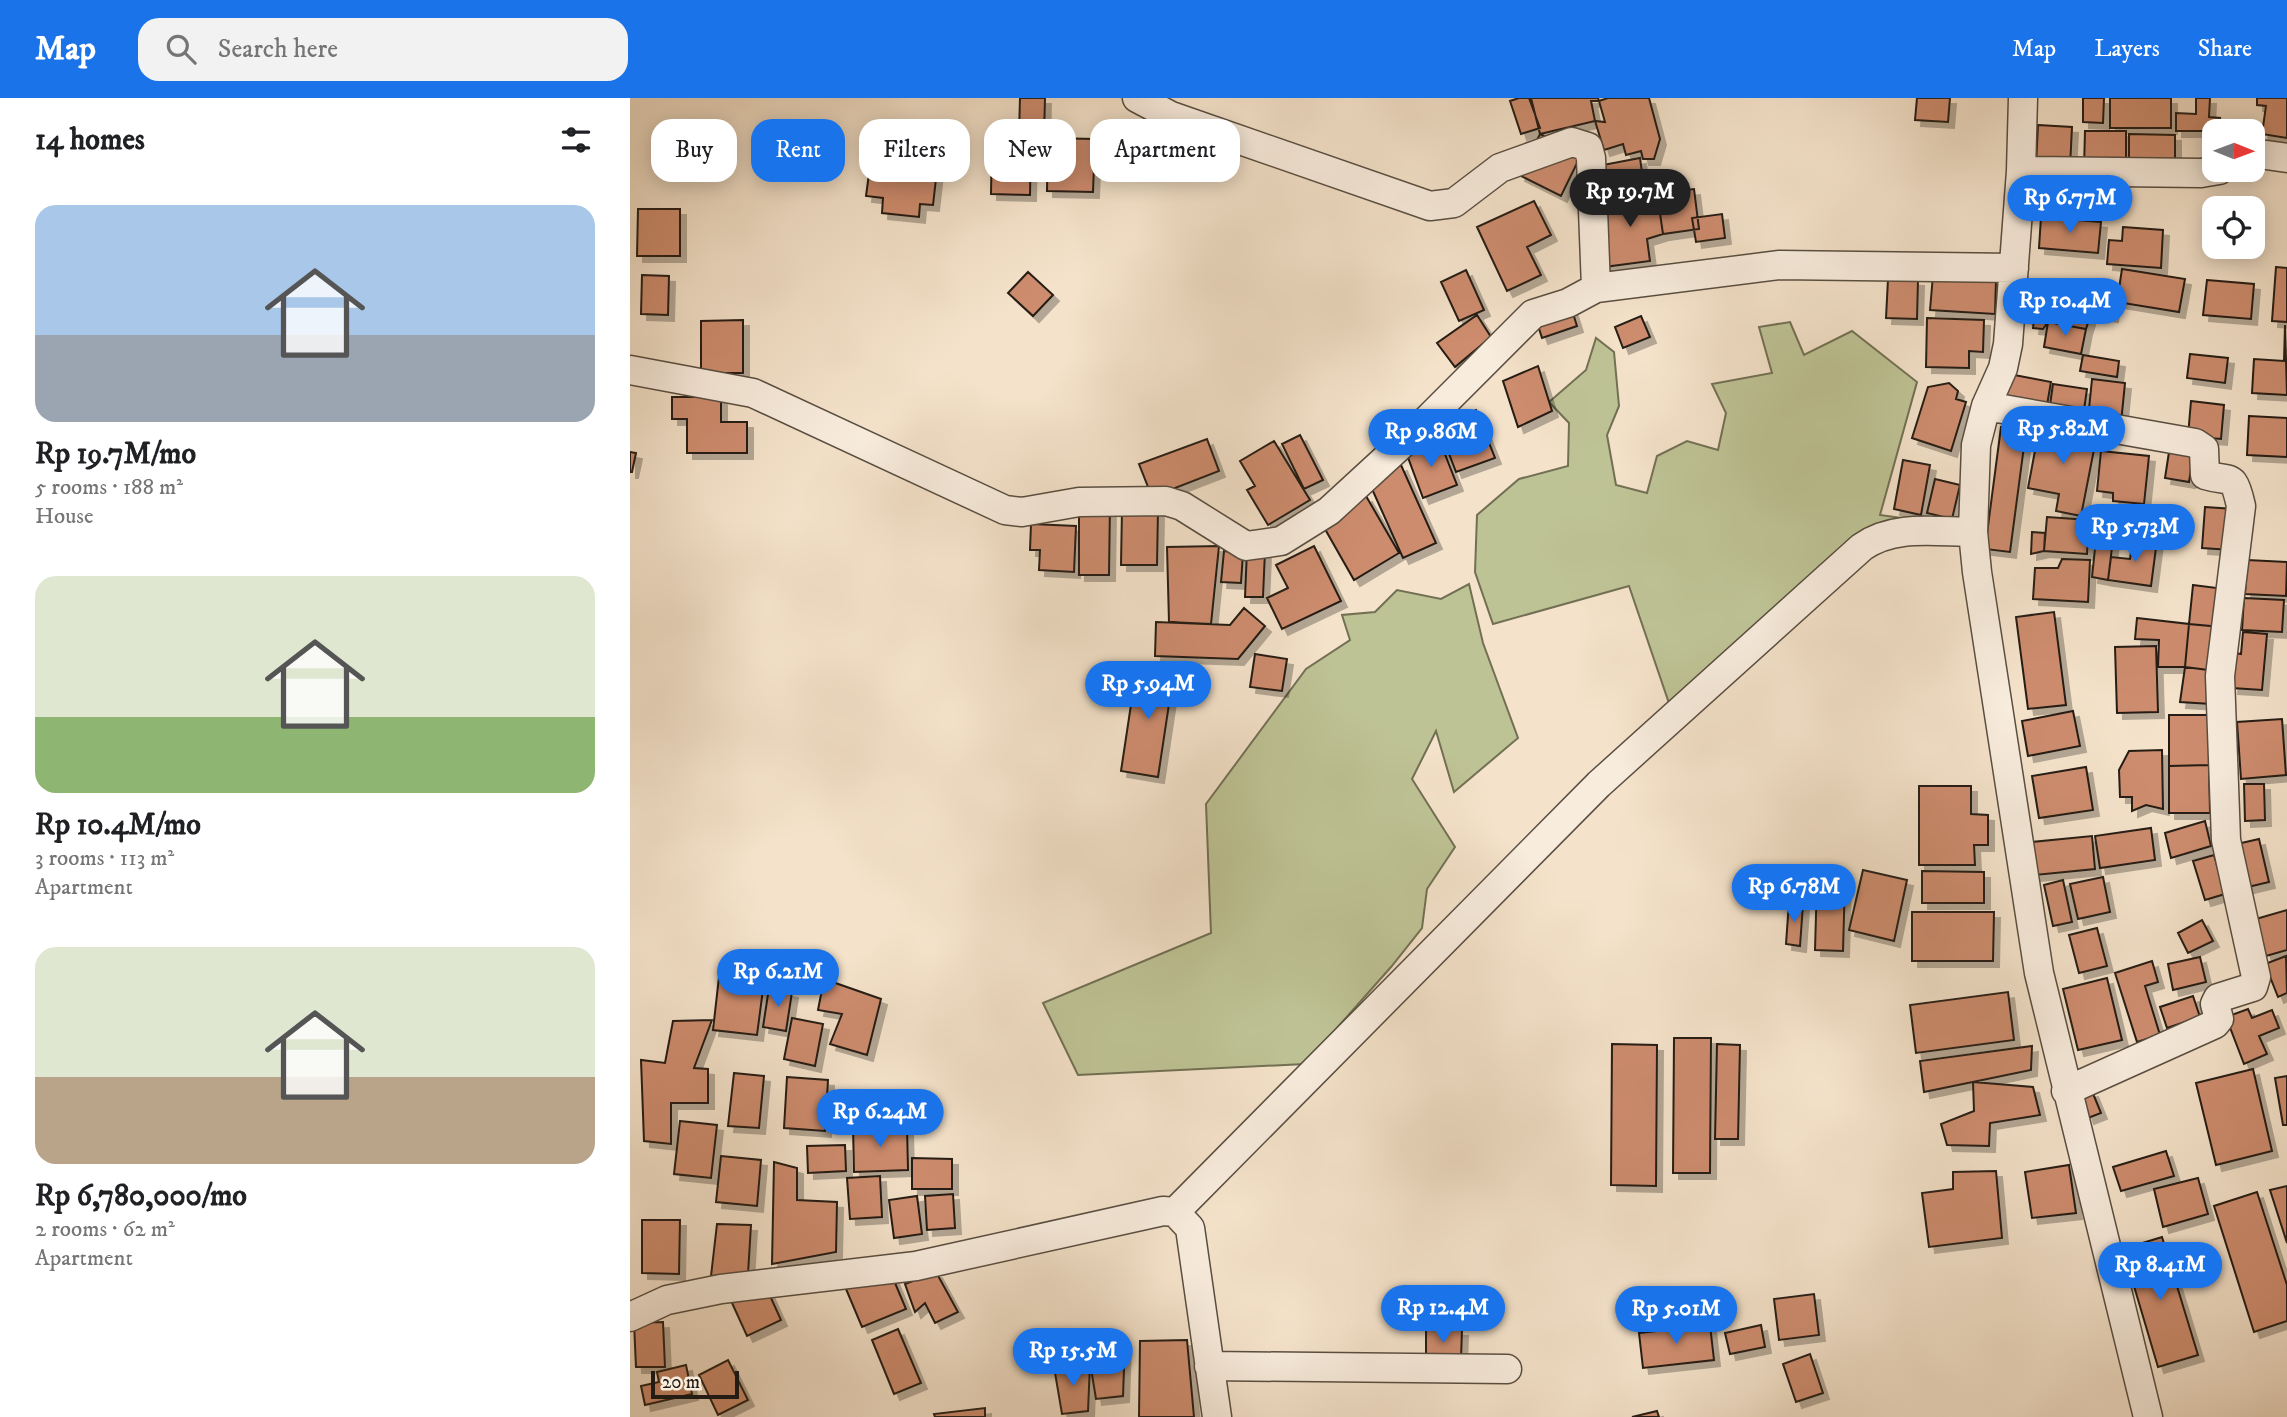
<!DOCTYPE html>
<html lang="en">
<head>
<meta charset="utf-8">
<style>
  :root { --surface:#fff; --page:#f2f2f2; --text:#202124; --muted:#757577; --accent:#1a73e8 }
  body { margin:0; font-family:"IM FELL DW Pica",serif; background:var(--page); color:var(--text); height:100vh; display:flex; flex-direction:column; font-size:26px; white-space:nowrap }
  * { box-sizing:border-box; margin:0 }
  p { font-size:23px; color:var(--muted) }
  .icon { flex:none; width:38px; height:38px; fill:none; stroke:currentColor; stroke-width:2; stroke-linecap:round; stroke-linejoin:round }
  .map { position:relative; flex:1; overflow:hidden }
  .details { display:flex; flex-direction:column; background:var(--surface); width:630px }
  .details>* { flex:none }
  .guide { position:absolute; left:21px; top:21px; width:665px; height:63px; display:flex; gap:14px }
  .needle { width:46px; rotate:91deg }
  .buttons { position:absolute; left:1572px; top:21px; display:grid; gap:14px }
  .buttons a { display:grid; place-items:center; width:63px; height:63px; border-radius:14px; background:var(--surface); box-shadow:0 4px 18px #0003; font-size:35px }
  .scale { position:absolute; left:21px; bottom:18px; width:88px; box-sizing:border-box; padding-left:7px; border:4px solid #251d13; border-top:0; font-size:19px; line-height:24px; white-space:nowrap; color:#251d13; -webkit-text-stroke:5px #f8ecdd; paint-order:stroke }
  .price { position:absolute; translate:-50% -60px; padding:0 16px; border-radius:24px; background:var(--accent); color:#fff; font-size:23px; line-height:46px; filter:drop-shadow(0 2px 4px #0008) }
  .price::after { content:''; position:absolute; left:50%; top:42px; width:21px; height:16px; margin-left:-10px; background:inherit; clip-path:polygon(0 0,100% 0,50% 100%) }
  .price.active { background:#222; color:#fff }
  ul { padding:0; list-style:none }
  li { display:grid; align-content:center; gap:14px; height:371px; padding:0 35px }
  li span { display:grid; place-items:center; height:217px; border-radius:21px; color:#555 }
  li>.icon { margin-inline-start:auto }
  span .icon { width:126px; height:126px; fill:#fffc; stroke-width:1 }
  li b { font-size:30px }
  h2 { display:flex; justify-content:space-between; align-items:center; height:84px; padding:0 35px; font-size:30px }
  .tag { padding:0 24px; border-radius:21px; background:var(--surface); box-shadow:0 4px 18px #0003; font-size:24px; line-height:63px }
  .tag.active { background:var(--accent); color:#fff }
  header { display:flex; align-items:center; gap:42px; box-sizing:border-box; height:98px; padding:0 35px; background:var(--accent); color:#fff }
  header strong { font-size:33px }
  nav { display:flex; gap:38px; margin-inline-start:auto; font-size:24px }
  .search { width:490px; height:63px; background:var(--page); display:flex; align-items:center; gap:18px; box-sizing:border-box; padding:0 24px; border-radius:21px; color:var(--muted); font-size:26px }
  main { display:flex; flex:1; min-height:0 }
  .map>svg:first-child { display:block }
</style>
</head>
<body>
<header>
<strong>Map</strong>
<div class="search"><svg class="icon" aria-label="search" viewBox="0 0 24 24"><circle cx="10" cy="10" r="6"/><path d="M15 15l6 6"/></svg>Search here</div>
<nav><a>Map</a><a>Layers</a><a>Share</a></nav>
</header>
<main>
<section class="details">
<h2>14 homes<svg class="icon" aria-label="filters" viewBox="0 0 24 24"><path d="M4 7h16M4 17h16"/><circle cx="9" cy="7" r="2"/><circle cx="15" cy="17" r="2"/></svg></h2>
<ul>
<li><span style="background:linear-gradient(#a9c7e8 60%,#9aa5b1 0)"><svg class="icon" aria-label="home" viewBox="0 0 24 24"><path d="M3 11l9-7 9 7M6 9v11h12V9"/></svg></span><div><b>Rp 19.7M/mo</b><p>5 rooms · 188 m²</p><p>House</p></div></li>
<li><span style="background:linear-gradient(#dfe7d0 65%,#8fb573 0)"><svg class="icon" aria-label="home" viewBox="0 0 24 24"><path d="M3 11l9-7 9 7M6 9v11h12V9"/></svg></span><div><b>Rp 10.4M/mo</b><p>3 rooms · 113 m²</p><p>Apartment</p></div></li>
<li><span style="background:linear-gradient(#dfe7d0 60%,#b9a48a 0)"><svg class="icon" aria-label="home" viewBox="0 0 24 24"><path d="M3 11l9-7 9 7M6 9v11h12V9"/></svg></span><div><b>Rp 6,780,000/mo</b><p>2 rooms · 62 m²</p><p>Apartment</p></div></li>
</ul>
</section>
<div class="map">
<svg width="1657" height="1319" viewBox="0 0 1657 1319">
  <defs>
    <filter id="shadow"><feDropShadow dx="6" dy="6" stdDeviation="0" flood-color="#0004"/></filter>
  </defs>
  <rect width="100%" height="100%" fill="#f4e2ca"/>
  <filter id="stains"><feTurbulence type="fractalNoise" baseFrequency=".00286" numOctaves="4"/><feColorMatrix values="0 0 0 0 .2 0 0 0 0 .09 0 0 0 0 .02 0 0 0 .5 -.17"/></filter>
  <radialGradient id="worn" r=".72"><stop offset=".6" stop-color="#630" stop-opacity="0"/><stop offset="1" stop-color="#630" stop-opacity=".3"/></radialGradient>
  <!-- green -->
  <path fill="#bec395" stroke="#727054" stroke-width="2" d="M1160 224 1174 257 1222 233 1287 284 1250 417 1278 421 1040 608 999 488 863 526 845 474 847 417 889 381 938 368 939 325 919 304 956 272 966 240 984 254 989 308 977 337 986 387 1017 395 1027 358 1057 343 1088 352 1096 315 1082 286 1142 275 1129 229Z
    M839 486 853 545 888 640 824 694 806 633 782 681 825 749 797 791 792 830 761 869 675 966 448 977 413 905 581 835 576 706 676 571 720 542 712 517 745 514 767 492 811 501Z"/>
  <!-- building -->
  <path fill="#cd8c6e" stroke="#251d13" stroke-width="2" filter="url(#shadow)" d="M390 0H415L414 37 389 36Z
    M889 0H899L910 30 891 36 880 3Z
    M901 0H968L969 3H961L965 23 910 36Z
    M978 0H1019L1030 41 1024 61H1013L1011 53 996 57 993 46 974 52 965 23 975 24 969 3Z
    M1287 0H1320L1318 24 1285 22Z
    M1453 0H1474L1473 25 1453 24Z
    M1480 0H1541V30H1480Z
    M1566 0H1580L1579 19 1590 20 1587 33H1546V15L1566 16Z
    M1627 0H1657V40L1632 36 1636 8 1627 7Z
    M1408 27 1442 29 1440 69 1406 67Z
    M1455 33H1496V70H1454Z
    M910 36 951 57 931 98 889 77Z
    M1499 36 1545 37V68H1499Z
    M418 40 465 41 463 94 417 93Z
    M362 43 401 44 400 97 361 96Z
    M243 46 309 54 303 107 290 106 289 119 252 115 253 100 236 98Z
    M1010 60 1014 89 978 96 973 67Z
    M1064 91 1069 131 1033 136 1027 95Z
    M1027 95 1033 136 1017 141 1020 163 974 169 970 128 978 127 975 100Z
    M904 103 921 137 897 149 911 177 877 193 847 129Z
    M8 111H50V158H7Z
    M1092 116 1095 140 1066 144 1062 120Z
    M1411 119 1471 124 1468 155 1409 150Z
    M1493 129 1533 132 1531 170 1477 166 1479 142 1492 143Z
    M1646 169 1657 170V224L1642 223Z
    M1492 171 1555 181 1549 214 1487 204Z
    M836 172 854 212 829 223 811 184Z
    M398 174 423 197 403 218 378 195Z
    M12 177 39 178 38 217 11 216Z
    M1303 177 1366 181 1365 216 1300 212Z
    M1258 181 1288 182 1287 221 1256 220Z
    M1577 182 1624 186 1621 221 1573 217Z
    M1400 186 1485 198 1482 218 1461 215 1456 231 1418 224 1413 231 1403 230 1404 222 1396 220Z
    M940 206 947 228 912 240 905 218Z
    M847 217 861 239 825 269 807 245Z
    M1011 218 1020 239 993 250 985 229Z
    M1297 220 1354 222 1353 254 1339 253V270L1296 269Z
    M113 222V275H71V223Z
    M1418 224 1456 231 1451 256 1414 249Z
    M1655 227 1657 297 1622 295 1624 261 1654 263Z
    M1560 256 1598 260 1595 285 1557 280Z
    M1453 257 1489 263 1487 279 1450 273Z
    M908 268 922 313 888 329 873 283Z
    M1379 276 1421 284 1417 307 1375 300Z
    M1462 281 1495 285 1491 325 1458 321Z
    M1319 285 1328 293 1326 301 1336 304 1321 353 1282 340 1298 289Z
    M1423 286 1457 291 1454 312 1420 307Z
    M42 299H91V324H117V355H57V321H42Z
    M1561 303 1594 307 1591 341 1558 338Z
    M846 312 865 360 826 374 808 327Z
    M1619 318 1657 320V359L1617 357Z
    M1410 326 1467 336 1451 418 1426 413 1429 396 1398 390Z
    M1371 329 1396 333 1380 454 1355 451Z
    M670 337 693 382 674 391 652 346Z
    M577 341 589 373 522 399 509 366Z
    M809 341 827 387 793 400 776 354Z
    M644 343 680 402 638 427 617 392 625 388 610 363Z
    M1471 353 1519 358 1514 406 1483 403V395L1467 393Z
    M0 354 6 355 2 374H0Z
    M1539 354 1563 358 1559 384 1535 380Z
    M1273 362 1300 367 1291 417 1264 411Z
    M771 367 806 445 773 460 738 382Z
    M1305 381 1330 387 1322 421 1297 415Z
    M736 398 769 455 724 482 691 424Z
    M449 405 480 406 479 477H449Z
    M1575 409 1604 411 1601 452 1572 450Z
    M492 411 528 412 527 467H491Z
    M1417 419 1459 422 1457 456 1414 453Z
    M401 426 446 428 444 474 409 472 410 452H400Z
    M1467 432 1484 433 1478 482 1462 479Z
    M1402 434 1415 435 1414 453 1401 456Z
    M1503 439 1527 442 1521 488 1478 482 1481 459 1500 461Z
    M589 448 581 526 539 524 537 449Z
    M684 448 711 503 652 531 637 500 658 490 646 467Z
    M617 452 635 453 633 499H615Z
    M594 453 613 455 611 485 591 484Z
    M1432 461 1460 462 1458 504 1403 501 1405 470H1428Z
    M1617 462 1657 464 1656 498 1615 496Z
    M1563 487 1595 491 1591 529 1559 526Z
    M1614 500 1654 502 1652 534 1612 532Z
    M614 510 635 528 608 561 525 558 526 524 600 527Z
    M1424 514 1436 607 1398 611 1386 519Z
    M1507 520 1559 526 1555 569H1528L1529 542 1505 541Z
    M1559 526 1591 529 1586 573 1555 569Z
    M1613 534 1637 536 1632 592 1602 590 1605 555 1611 556Z
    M1526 548 1528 614 1487 615 1485 549Z
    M625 556 657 561 652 593 620 589Z
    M507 567 544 573 528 679 491 673Z
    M1555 569 1586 573 1581 606 1550 604Z
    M1443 613 1450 648 1398 658 1392 623Z
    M1539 617H1579V667L1539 668Z
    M1652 621 1656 677 1611 681 1607 624Z
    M1532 652 1533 711 1516 707 1502 713V699H1490L1489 672 1499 653Z
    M1579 667 1580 715H1539V668Z
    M1456 669 1463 712 1409 720 1402 678Z
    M1614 686H1634L1635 722 1615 723Z
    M1289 688H1341V716L1358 717V747H1344L1345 767H1289Z
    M1575 723 1581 748 1541 760 1535 735Z
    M1521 730 1525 762 1470 770 1465 738Z
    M1462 738 1465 771 1405 777 1402 744Z
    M1629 741 1639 784 1618 789 1607 746Z
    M1584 757 1595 796 1575 802 1563 763Z
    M1233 772 1277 782 1264 843 1219 832Z
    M1292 773 1354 774V805H1292Z
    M1473 779 1480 814 1448 821 1440 786Z
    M1187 782H1215L1213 853 1185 852Z
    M1433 782 1442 824 1423 828 1414 787Z
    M1159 804 1173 806 1170 848 1156 846Z
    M1657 812V852L1636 858 1626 821Z
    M1282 814H1364L1363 863H1282Z
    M1572 822 1583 843 1558 855 1548 835Z
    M1467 830 1477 868 1449 875 1439 837Z
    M1656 858 1657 895 1648 899 1635 866Z
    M1570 859 1576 884 1543 892 1538 866Z
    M1522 863 1528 884 1515 888 1530 937 1507 944 1485 875Z
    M90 870 135 876 127 937 83 932Z
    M1477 880 1492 942 1448 952 1433 891Z
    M194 881 251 901 237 957 200 946 212 916 188 912Z
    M139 890 162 894 156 933 133 929Z
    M1378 894 1384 942 1286 955 1280 907Z
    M1563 898 1570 919 1537 930 1530 909Z
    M1618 911 1622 920 1642 912 1649 930 1629 938 1637 956 1614 966 1596 919Z
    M162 920 193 926 185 968 154 961Z
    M82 922 64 970 78 971V1005H41V1046L14 1043 11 962 35 965 43 923Z
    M1044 940H1081L1080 1075H1043Z
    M982 946 1027 947 1026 1088 981 1087Z
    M1087 946 1110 947 1108 1041H1085Z
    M1402 948 1401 972 1294 994 1290 963Z
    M1623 971 1642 1053 1586 1067 1566 985Z
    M104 975 134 978 129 1030 98 1028Z
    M1657 978V1027H1653L1645 980Z
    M157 979 198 982 195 1033 154 1030Z
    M1343 984 1403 989 1410 1017 1360 1025 1359 1048 1317 1047 1311 1026 1344 1013Z
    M1462 993 1471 1015 1458 1020 1450 997Z
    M50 1023 87 1027 81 1080 44 1076Z
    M277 1028 278 1072 224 1074 223 1029Z
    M215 1047 216 1073 178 1075 177 1048Z
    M1536 1053 1544 1078 1491 1093 1483 1069Z
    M91 1058 131 1062 127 1108 86 1104Z
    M282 1060 322 1061V1091H282Z
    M144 1064 167 1070V1102L207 1104 206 1154 142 1166Z
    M1439 1067 1446 1115 1402 1120 1395 1074Z
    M1366 1073 1372 1140 1299 1149 1292 1095 1323 1091V1074Z
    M250 1078 252 1119 220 1121 217 1080Z
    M1568 1080 1578 1116 1533 1129 1524 1091Z
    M1657 1088V1145L1640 1092Z
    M1627 1094 1657 1187V1223L1624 1234 1584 1108Z
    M323 1096 325 1130 297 1132 295 1098Z
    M287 1098 292 1136 264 1140 259 1102Z
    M12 1122H50L49 1176 12 1175Z
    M87 1126 121 1127 118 1176 81 1178Z
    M1532 1139 1568 1257 1528 1269 1493 1151Z
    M260 1173 276 1211 232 1229 216 1191Z
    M306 1174 328 1214 305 1225 295 1205 285 1214 275 1186Z
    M136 1189 151 1222 117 1238 102 1205Z
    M1184 1196 1189 1237 1149 1242 1144 1201Z
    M33 1224 35 1269H6L4 1225Z
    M1080 1227 1084 1262 1013 1270 1009 1235Z
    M1131 1227 1135 1249 1100 1256 1095 1235Z
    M268 1231 291 1285 264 1296 242 1242Z
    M796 1231 832 1232 831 1261 796 1263Z
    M557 1242 564 1319H509L510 1243Z
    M495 1243 493 1298 466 1301 458 1252Z
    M1180 1256 1193 1295 1166 1304 1153 1266Z
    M98 1262 118 1302 88 1317 69 1277Z
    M460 1266 458 1313 432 1316 424 1269Z
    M56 1267 62 1296 15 1307 11 1288 29 1284 27 1274Z
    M355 1310V1319H305L304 1316Z
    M1027 1313 1029 1319H1002Z"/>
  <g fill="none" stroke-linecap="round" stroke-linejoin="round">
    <defs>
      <path id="street" d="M507 0 541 18 800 108 824 105 870 70 942 44 958 49 961 60 966 190
        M1393 0 1391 73 1378 246 1373 270 1356 308 1346 347 1343 434 1347 474 1409 875 1518 1319
        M1622 55 1657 60
        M1391 73 1571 75 1589 72
        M0 272 123 295 375 412 392 414 449 404 536 403 552 408 616 448 651 443 699 413 785 334 903 216 938 205 966 190 1150 167 1384 170
        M1356 308 1565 345 1574 351 1575 377C1602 385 1603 373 1611 408L1590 578 1596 742 1626 879 1623 889 1588 900 1585 906 1589 921 1585 926 1436 993
        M545 1114 969 686 1232 449C1264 426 1306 434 1343 434
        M0 1219 37 1202 91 1191 286 1168 533 1113 545 1114 560 1130 587 1319
        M579 1268 877 1271"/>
    </defs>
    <!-- street casing -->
    <use href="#street" stroke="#594e41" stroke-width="31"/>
    <!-- street -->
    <use href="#street" stroke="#f8ecdd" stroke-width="28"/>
  </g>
  <rect width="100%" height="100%" filter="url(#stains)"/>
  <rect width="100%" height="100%" fill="url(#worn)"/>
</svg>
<div class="buttons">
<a><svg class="needle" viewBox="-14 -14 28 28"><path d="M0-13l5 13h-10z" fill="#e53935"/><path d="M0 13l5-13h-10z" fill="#757577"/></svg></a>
<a><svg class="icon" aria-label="locate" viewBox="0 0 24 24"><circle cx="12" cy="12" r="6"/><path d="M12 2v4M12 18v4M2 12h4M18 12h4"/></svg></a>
</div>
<div class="scale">20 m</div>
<b class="price active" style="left:1000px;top:131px">Rp 19.7M</b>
<b class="price" style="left:1440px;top:137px">Rp 6.77M</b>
<b class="price" style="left:1435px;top:240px">Rp 10.4M</b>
<b class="price" style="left:1433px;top:368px">Rp 5.82M</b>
<b class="price" style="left:801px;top:371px">Rp 9.86M</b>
<b class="price" style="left:1505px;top:466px">Rp 5.73M</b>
<b class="price" style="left:518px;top:623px">Rp 5.94M</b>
<b class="price" style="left:1164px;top:826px">Rp 6.78M</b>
<b class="price" style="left:148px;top:911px">Rp 6.21M</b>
<b class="price" style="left:250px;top:1051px">Rp 6.24M</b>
<b class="price" style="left:1530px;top:1204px">Rp 8.41M</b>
<b class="price" style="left:813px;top:1247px">Rp 12.4M</b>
<b class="price" style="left:1046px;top:1248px">Rp 5.01M</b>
<b class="price" style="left:443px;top:1290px">Rp 15.5M</b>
<div class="guide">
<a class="tag">Buy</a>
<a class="tag active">Rent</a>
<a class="tag">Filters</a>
<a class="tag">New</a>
<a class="tag">Apartment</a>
</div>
</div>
</main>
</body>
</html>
